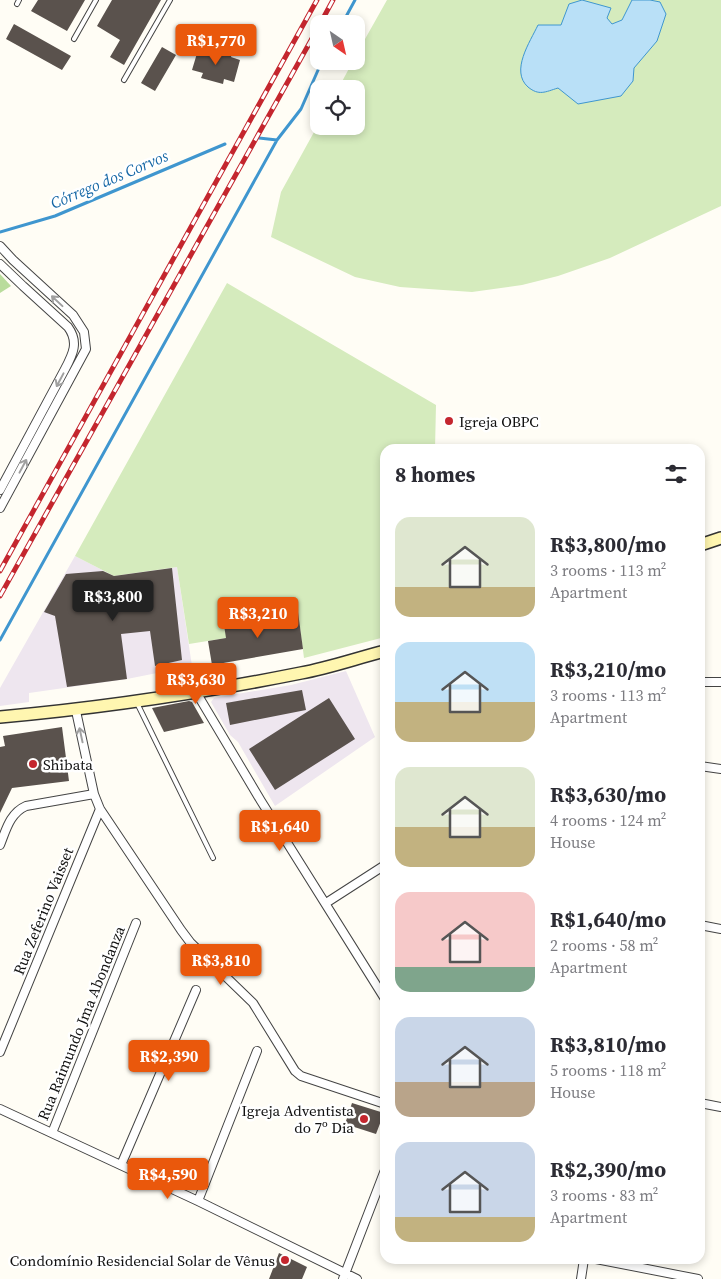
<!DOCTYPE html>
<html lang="en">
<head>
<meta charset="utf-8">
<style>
  :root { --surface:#fff; --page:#f2f2f3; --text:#2b2b33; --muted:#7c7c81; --accent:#ea580c }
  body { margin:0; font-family:"Source Serif 4",serif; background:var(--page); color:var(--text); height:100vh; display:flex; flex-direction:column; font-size:19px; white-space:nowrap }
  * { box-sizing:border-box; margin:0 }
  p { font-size:16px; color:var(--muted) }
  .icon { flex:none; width:28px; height:28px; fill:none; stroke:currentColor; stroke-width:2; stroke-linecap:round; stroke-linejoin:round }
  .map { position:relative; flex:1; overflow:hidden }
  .drawer { position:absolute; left:380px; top:444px; width:325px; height:820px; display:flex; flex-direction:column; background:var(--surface); border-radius:15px; box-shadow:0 2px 8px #0003 }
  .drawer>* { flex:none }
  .needle { width:32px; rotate:146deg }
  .buttons { position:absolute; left:310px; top:15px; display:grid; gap:10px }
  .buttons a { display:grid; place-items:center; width:55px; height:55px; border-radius:10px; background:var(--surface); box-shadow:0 2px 8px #0003; font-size:25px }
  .price { position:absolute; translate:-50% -42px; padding:0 11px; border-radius:5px; background:var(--accent); color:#fff; font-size:16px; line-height:32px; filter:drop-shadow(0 1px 2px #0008) }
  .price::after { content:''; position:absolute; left:50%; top:30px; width:15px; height:11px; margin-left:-8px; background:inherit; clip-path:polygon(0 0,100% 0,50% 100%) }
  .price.active { background:#222; color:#fff }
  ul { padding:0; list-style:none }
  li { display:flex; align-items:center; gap:15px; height:125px; padding:0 15px }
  li span { display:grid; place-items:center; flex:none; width:140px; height:100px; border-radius:15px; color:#555 }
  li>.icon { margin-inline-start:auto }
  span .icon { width:60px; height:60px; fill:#fffc; stroke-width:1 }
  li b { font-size:21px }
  h2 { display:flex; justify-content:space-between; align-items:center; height:60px; padding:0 15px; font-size:21px }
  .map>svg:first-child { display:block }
</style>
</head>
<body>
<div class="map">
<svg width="721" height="1279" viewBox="0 0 721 1279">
  <rect width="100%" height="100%" fill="#fffdf5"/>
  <!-- industrial -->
  <path fill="#eee6ef" d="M75 556 114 576 177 567 192 666 127 679 29 693V702L0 706V688Z
    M346 671 375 737 275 806 238 742 230 735 211 702 214 698 219 697 291 685Z"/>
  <!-- green -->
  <path fill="#d5ebbd" d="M387 0H721V206L610 258 558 276 522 285 472 292 400 287 355 277 271 237 281 192 319 123V126H356V89H338L353 61H356V55Z
    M227 283 436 405 435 449H385V637L304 658 298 612 226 638 189 644 177 567 114 576 75 556Z"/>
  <!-- forest -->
  <path fill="#b9dc9c" d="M0 274 11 286 0 293Z"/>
  <!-- water -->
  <path fill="#b9e0f7" stroke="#3f96cf" d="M582 0 611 8 607 18 612 24 622 20 632 0H650L660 2 666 14 657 41 634 68 633 81 621 96 578 104 558 88C545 92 539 96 528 87 510 71 530 42 538 25H561L569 4Z"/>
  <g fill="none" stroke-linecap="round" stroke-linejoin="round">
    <!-- stream -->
    <path stroke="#3f96cf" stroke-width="3" d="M342 24 355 0
      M259 138 277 140
      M0 232 55 216 225 144
      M0 640 277 140 301 109 322 61"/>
  </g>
  <!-- building -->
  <path fill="#5a524d" d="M38 0H85L67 31 31 11Z
    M112 0H161L124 65 110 57 120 40 97 26Z
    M14 24 71 56 62 70 6 39Z
    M162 47 176 55 155 91 141 83Z
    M209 47 232 54 231 57 240 60 234 82 224 79 223 84 201 78 203 73 192 70 198 50 208 52Z
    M172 568 182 660 155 666 150 631 121 634 127 679 67 687 55 616 44 612 66 574 103 571 114 576Z
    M298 612 303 649 212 665 208 641 226 638 224 625Z
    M302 690 306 710 230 725 226 703Z
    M329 698 355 739 275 790 249 749Z
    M189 701 192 702 204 723 164 732 152 708Z
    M62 727 69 781 12 788 0 813V747L5 746 3 736Z
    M352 1103 384 1113 376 1134 345 1124Z
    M279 1253 307 1267 302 1279H269Z"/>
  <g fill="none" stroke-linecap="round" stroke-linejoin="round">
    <defs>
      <path id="lane" d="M17 4 19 0
        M74 39 96 0
        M124 80 170 0
        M137 703 213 858"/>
      <path id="street" d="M0 246 13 260 73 315 84 332 86 349 0 508
        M0 264 23 286 68 327C79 342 73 354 65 369L0 490
        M700 682H721
        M196 692 261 801 385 999
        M76 711 94 794 100 809 181 930 190 942 253 1003 295 1071 301 1076 385 1104
        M700 766 721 769
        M0 845C6 830 10 813 26 806L94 794
        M326 903 385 865
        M700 925 721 929
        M0 1052 100 809
        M700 1103 721 1107
        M0 1109 198 1201 357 1279
        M52 1133 136 923
        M121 1165 196 990
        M198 1201 257 1051
        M596 1259 698 1279
        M343 1279 385 1170
        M581 1279 584 1259"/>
      <path id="secondary" d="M700 545 721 538
        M0 717C101 708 201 693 301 673 329 668 357 658 385 651"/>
    </defs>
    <!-- lane casing -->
    <use href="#lane" stroke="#444" stroke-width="6"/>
    <!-- street casing -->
    <use href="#street" stroke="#444" stroke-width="10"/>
    <!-- secondary casing -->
    <use href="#secondary" stroke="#333" stroke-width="14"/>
    <!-- lane -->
    <use href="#lane" stroke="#fff" stroke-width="4"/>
    <!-- street -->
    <use href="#street" stroke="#fff" stroke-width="8"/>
    <!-- secondary -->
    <use href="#secondary" stroke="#fff6b0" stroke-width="11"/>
    <defs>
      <path id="rail" d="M320 24 333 0
        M0 571 317 0
        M0 596 319 26"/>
    </defs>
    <!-- rail casing -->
    <use href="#rail" stroke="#c4262e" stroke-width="5"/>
    <!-- rail -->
    <use href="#rail" stroke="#fff" stroke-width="3" stroke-dasharray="9" stroke-linecap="butt"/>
  </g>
  <!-- one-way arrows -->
  <defs><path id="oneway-shaft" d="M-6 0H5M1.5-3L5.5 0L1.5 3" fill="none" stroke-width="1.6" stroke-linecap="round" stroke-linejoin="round" transform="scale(1.25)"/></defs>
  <g stroke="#a0a0a0">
    <use href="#oneway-shaft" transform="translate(57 301) rotate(-137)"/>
    <use href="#oneway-shaft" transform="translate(60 380) rotate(118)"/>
    <use href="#oneway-shaft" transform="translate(23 466) rotate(-62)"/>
    <use href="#oneway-shaft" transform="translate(81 735) rotate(-102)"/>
  </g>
  <!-- markers -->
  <g fill="#c4262e" stroke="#fff" stroke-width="2">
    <circle cx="449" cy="421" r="5"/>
    <circle cx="33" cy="764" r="5"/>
    <circle cx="364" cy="1119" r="5"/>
    <circle cx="285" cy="1260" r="5"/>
  </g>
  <g text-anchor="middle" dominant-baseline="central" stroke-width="5" stroke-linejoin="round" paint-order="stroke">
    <!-- poi labels -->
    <g font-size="15" fill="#111" stroke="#fff" text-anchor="start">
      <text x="459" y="421">Igreja OBPC</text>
      <text x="43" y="764">Shibata</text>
      <text x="354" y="1110" text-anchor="end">Igreja Adventista<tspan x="354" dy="17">do 7º Dia</tspan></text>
      <text x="275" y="1260" text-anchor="end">Condomínio Residencial Solar de Vênus</text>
    </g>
    <!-- street labels -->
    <g font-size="15" fill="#111" stroke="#fff">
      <text transform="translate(43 911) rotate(-68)">Rua Zeferino Vaisset</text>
      <text transform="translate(81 1023) rotate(-68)">Rua Raimundo Jma Abondanza</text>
    </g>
    <!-- water labels -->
    <g font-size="16" font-style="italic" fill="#1768a6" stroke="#fff">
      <text transform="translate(109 179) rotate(-23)">Córrego dos Corvos</text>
    </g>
  </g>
</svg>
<div class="buttons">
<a><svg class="needle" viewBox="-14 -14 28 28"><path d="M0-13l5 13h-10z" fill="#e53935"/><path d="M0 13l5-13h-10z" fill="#7c7c81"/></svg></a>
<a><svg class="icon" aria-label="locate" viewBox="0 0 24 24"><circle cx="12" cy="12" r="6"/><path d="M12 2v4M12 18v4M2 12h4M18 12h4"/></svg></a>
</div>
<b class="price" style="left:216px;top:66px">R$1,770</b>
<b class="price active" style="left:113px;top:622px">R$3,800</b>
<b class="price" style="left:258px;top:639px">R$3,210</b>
<b class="price" style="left:196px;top:705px">R$3,630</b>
<b class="price" style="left:280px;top:852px">R$1,640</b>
<b class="price" style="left:221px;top:986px">R$3,810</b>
<b class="price" style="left:169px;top:1082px">R$2,390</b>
<b class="price" style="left:168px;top:1200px">R$4,590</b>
<section class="drawer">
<h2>8 homes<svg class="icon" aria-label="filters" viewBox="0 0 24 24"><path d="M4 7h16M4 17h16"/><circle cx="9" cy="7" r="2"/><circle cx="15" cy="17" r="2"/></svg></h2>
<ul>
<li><span style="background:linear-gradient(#dfe7d0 70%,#c2b280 0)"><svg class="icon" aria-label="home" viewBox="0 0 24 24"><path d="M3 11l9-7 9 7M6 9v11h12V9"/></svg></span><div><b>R$3,800/mo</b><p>3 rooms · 113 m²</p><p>Apartment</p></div></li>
<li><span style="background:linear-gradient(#bfe0f5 60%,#c2b280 0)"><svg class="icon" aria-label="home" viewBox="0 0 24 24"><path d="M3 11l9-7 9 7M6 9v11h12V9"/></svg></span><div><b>R$3,210/mo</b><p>3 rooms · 113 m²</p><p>Apartment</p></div></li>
<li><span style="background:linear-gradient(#dfe7d0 60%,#c2b280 0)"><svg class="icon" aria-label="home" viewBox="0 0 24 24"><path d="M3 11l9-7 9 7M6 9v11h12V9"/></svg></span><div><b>R$3,630/mo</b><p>4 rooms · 124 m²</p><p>House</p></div></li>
<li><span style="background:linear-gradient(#f6c9c9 75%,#7fa58c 0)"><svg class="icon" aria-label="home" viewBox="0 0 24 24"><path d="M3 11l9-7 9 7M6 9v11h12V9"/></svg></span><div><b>R$1,640/mo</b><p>2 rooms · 58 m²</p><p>Apartment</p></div></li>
<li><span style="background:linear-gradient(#c9d6e8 65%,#b9a48a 0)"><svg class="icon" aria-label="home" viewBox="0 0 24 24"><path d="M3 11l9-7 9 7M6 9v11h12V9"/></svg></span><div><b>R$3,810/mo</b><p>5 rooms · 118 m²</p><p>House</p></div></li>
<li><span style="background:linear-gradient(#c9d6e8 75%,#c2b280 0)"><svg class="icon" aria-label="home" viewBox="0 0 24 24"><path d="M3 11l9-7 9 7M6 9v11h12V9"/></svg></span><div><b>R$2,390/mo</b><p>3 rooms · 83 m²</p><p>Apartment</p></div></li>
</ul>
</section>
</div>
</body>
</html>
